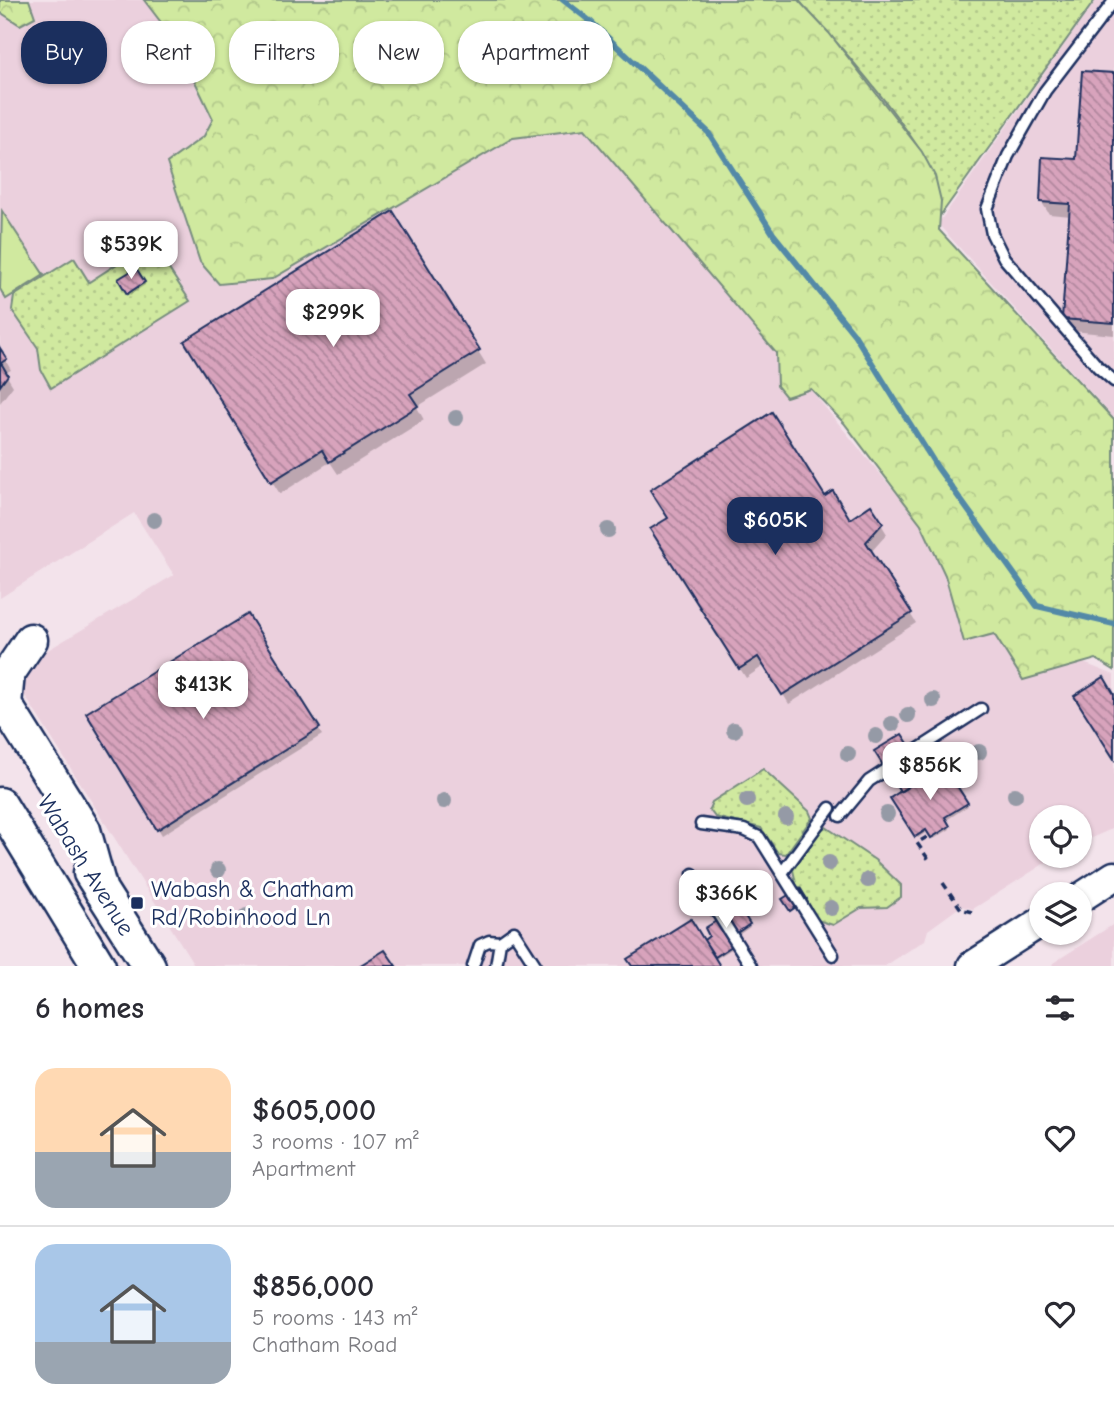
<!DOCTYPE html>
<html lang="en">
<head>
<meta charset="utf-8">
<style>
  :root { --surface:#fff; --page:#f2f2f3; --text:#2b2b33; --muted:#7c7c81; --line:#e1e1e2; --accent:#1b2f5e }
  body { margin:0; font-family:"Comic Neue",sans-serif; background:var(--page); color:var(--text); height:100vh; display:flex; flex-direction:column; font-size:26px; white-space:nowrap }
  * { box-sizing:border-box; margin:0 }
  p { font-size:23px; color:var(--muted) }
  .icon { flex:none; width:38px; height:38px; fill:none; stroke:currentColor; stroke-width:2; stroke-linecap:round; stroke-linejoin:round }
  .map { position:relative; height:966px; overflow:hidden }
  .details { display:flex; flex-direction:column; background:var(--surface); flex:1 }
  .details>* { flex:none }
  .top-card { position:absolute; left:21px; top:21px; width:700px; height:63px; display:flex; gap:14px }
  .fabs { position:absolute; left:1029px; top:805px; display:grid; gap:14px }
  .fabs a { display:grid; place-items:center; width:63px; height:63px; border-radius:50%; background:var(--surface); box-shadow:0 2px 5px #0004; font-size:35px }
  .price { position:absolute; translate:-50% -60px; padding:0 16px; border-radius:14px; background:#fff; color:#222; font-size:23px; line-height:46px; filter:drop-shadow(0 2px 4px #0008) }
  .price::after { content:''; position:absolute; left:50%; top:42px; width:21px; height:16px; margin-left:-10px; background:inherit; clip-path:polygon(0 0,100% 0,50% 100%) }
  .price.selected { background:var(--accent); color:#fff }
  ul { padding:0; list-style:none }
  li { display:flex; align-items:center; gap:21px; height:175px; padding:0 35px }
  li+li { border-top:2px solid var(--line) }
  li span { display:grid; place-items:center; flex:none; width:196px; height:140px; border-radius:21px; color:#555 }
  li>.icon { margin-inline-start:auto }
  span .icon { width:84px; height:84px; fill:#fffc; stroke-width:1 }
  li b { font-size:30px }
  h2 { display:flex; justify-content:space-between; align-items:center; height:84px; padding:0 35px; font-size:30px }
  .pill { padding:0 24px; border-radius:28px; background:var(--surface); box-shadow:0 2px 5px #0004; font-size:24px; line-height:63px }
  .pill.selected { background:var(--accent); color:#fff }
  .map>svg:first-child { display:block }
</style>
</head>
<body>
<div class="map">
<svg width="1114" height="966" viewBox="0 0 1114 966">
  <defs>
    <pattern id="grass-dots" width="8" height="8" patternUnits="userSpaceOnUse" patternTransform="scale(1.75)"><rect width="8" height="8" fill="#d0e99f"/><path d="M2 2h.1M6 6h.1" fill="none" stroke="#b2c88b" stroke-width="1.8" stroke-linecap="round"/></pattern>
    <pattern id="forest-crowns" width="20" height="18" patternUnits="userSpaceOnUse" patternTransform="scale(1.75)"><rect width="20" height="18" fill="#d0e99f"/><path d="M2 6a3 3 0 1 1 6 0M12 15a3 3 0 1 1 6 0" fill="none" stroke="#b2c88b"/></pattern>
    <pattern id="building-back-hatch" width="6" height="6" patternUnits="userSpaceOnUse" patternTransform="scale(1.75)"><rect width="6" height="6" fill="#d8a3bc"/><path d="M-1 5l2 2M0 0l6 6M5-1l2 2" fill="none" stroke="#ae859c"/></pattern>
  </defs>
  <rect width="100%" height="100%" fill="#f3e3eb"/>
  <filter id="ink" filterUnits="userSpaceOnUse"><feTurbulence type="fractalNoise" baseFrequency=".0143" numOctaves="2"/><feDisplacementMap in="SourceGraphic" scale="14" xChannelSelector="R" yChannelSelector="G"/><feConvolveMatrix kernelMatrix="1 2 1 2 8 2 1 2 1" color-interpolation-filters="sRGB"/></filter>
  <g filter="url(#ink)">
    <!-- built -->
    <path fill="#ebd0dd" d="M0 0H179L555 81 939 545 1039 645 1114 675V828L1080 843V817H1041V856H1056L973 909 961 906 928 930 925 940 885 966H195L17 683 31 660 174 575 134 513 0 598Z
      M1096 0H1114V418L938 224Z
      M1114 924V966H1052L1053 963Z"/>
    <!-- grass -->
    <path fill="url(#grass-dots)" stroke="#768c7e" stroke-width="2" d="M798 0H1095L940 216C941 196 932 168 920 150 885 97 841 46 798 0Z
      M151 242 190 301 51 388 41 370 38 348 12 310 14 296 74 258 89 282Z
      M763 769 809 811 812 818 786 854 778 853 761 828 715 817 709 809 712 802Z
      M826 827 875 860 901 885V897L887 907 861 908 833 925 817 920 800 887 797 888 793 870 820 830Z"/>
    <!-- forest -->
    <path fill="url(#forest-crowns)" stroke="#768c7e" stroke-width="2" d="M0 0H29L35 17 20 25 0 12Z
      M144 0H798L829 33 922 152 935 176 941 201 939 230 1114 420V670L1096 659 1023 680 994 634 964 642 945 575 921 524 844 423 811 389 786 397 777 386 776 353 585 129 513 138 272 279 219 284 200 262 167 163 204 136 213 119 176 42Z"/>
    <!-- pitch -->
    <path fill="#d0e99f" stroke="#768c7e" stroke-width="2" d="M2 211 44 275 6 299 0 289Z"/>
    <!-- shadow -->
    <path fill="#0003" d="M1114 75V335L1072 331 1064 318 1071 216 1049 214 1041 201 1077 161Z
      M135 270 145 285 130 295 120 280Z
      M0 351 11 370 5 373 13 386 0 403Z
      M478 351 486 364 417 407 424 420 338 474 330 462 280 494 193 355Z
      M824 499 850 521 881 524 887 534 871 552 916 623 789 704 765 665 746 678 658 540Z
      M248 616 322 735 162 835 88 714Z
      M943 767 968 806 945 821 950 829 934 839 928 831 918 838 893 798Z
      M736 905 750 927 737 936 741 943 714 960 718 966H634L703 942 711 936Z"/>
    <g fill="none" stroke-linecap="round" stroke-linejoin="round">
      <!-- stream -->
      <path stroke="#5389a7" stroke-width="6" d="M563 0 590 21 708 132 774 235 854 334 937 467 1037 606 1114 624"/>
    </g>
    <!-- building -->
    <path fill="url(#building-back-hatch)" stroke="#1b2f5e" stroke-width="2" d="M1082 71 1114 73V323L1062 319 1070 204 1040 202 1042 157 1076 159Z
      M393 211 480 350 410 394 418 406 329 462 322 450 271 482 184 341Z
      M136 268 145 282 127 294 118 279Z
      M0 348 7 359 1 363 8 375 0 386Z
      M772 412 825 496 833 491 850 519 871 505 883 523 866 542 912 613 782 695 758 657 739 669 650 529 668 518 650 490Z
      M248 614 320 728 157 830 86 713Z
      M1104 677 1114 694V759L1074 696Z
      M902 734 928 774 900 792 874 751Z
      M943 764 968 803 945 817 950 826 931 838 926 830 915 837 890 798Z
      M800 888 807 899 790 911 782 899Z
      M736 902 750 924 737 933 741 940 715 957 704 940 709 936 705 928 721 918 719 914Z
      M691 919 720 966H632L627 959Z
      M385 950 396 966H359Z"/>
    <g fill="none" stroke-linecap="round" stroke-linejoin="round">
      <defs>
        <path id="lane" d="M1114 1 1045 91 1008 156 987 209 992 234 1004 258 1098 367 1114 381
          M840 816 869 781 981 709
          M701 824 744 830 759 837 833 955
          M782 873 830 808
          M693 874 751 966
          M473 966 480 945 489 941 500 942
          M496 966 500 942 514 932 536 966"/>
        <path id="secondary" d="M1080 898 1114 876
          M972 966 1041 922"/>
        <path id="primary" d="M31 640 8 674 5 704 84 830 101 891
          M0 804 99 966
          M90 873 149 966"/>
      </defs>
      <!-- lane casing -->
      <use href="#lane" stroke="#1b2f5e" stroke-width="15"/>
      <!-- secondary casing -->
      <use href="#secondary" stroke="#1b2f5e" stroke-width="33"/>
      <!-- primary casing -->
      <use href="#primary" stroke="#1b2f5e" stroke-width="37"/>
      <!-- path -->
      <path stroke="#1b2f5e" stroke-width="3.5" stroke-dasharray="7 5" stroke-linecap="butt" d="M927 837 917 843 929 860
        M943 883 961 909 976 913"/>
      <!-- lane -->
      <use href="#lane" stroke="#fff" stroke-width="10"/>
      <!-- secondary -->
      <use href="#secondary" stroke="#fff" stroke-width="28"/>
      <!-- primary -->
      <use href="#primary" stroke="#fff" stroke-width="32"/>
    </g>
    <!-- trees -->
    <g fill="#959aa6">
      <circle cx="456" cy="418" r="8"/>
      <circle cx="154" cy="520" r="8"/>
      <circle cx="608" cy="530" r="8"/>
      <circle cx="933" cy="700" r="8"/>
      <circle cx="908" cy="715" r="8"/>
      <circle cx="892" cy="724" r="8"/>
      <circle cx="734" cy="730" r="8"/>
      <circle cx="876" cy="736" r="8"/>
      <circle cx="979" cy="752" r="8"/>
      <circle cx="848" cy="754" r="8"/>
      <circle cx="1015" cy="795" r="8"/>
      <circle cx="747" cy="800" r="8"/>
      <circle cx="444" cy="801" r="8"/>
      <circle cx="887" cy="814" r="8"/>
      <circle cx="786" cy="817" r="8"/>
      <circle cx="829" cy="863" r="8"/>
      <circle cx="218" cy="870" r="8"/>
      <circle cx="868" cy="880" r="8"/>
      <circle cx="831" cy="908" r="8"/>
      <circle cx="247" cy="916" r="8"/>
    </g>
  </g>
  <!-- markers -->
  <rect fill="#1b2f5e" stroke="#fff" stroke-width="2.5" x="130" y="896" width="14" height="14" rx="3.5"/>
  <g text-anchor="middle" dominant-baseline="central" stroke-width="6" stroke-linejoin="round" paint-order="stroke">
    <!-- street labels -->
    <g font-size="24" fill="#1b2f5e" stroke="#fff">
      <text transform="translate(86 865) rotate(58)">Wabash Avenue</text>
    </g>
    <!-- poi labels -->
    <g font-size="24" fill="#1b2f5e" stroke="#fff" text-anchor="start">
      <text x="151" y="889">Wabash &amp; Chatham<tspan x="151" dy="28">Rd/Robinhood Ln</tspan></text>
    </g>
  </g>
</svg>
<div class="fabs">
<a><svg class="icon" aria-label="locate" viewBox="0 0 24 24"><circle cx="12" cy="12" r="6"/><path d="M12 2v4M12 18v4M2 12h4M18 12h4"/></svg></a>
<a><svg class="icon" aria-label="layers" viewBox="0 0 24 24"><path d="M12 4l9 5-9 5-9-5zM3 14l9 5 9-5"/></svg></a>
</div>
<b class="price" style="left:131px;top:281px">$539K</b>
<b class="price" style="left:333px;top:349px">$299K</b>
<b class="price selected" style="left:775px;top:557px">$605K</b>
<b class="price" style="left:203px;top:721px">$413K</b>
<b class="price" style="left:930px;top:802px">$856K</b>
<b class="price" style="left:726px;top:930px">$366K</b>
<div class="top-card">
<a class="pill selected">Buy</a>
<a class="pill">Rent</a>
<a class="pill">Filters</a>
<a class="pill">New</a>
<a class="pill">Apartment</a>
</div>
</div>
<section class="details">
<h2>6 homes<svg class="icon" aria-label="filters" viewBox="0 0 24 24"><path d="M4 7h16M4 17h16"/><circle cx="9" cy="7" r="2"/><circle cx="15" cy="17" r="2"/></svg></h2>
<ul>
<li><span style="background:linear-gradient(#ffd9b3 60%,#9aa5b1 0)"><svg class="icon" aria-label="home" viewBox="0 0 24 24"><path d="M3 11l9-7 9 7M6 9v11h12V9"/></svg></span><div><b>$605,000</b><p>3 rooms · 107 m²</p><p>Apartment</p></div><svg class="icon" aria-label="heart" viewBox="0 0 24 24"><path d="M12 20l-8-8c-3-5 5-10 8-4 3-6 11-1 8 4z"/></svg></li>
<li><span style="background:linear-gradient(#a9c7e8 70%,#9aa5b1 0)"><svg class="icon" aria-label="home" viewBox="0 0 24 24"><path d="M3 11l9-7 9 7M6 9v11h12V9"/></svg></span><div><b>$856,000</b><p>5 rooms · 143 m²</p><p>Chatham Road</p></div><svg class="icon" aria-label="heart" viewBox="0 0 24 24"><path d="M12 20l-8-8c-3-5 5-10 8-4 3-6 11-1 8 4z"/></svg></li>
</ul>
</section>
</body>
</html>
